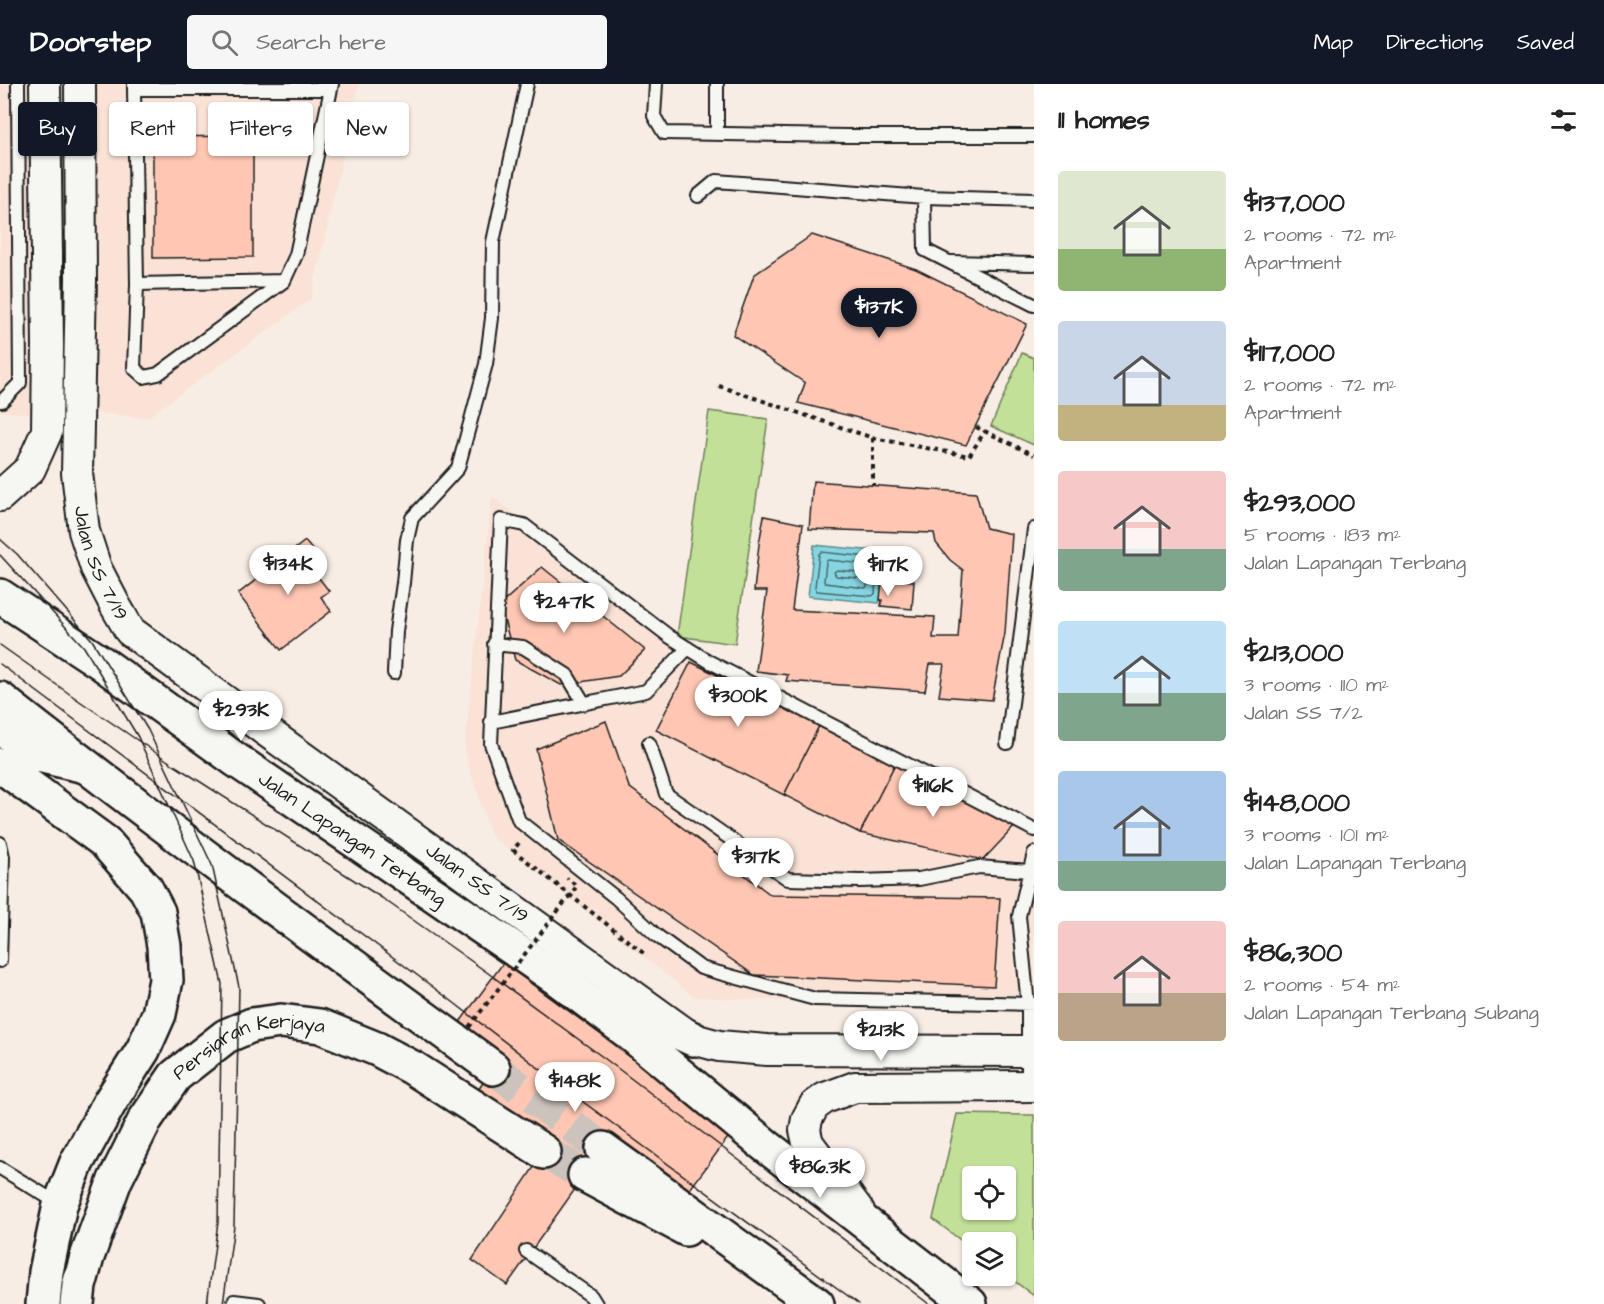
<!DOCTYPE html>
<html lang="en">
<head>
<meta charset="utf-8">
<style>
  :root { --surface:#fff; --page:#f6f6f6; --text:#222; --muted:#767676; --accent:#111827 }
  body { margin:0; font-family:"Architects Daughter",sans-serif; background:var(--page); color:var(--text); height:100vh; display:flex; flex-direction:column; font-size:22px; white-space:nowrap }
  * { box-sizing:border-box; margin:0 }
  p { font-size:20px; color:var(--muted) }
  .icon { flex:none; width:33px; height:33px; fill:none; stroke:currentColor; stroke-width:2; stroke-linecap:round; stroke-linejoin:round }
  .map { position:relative; flex:1; overflow:hidden }
  .details { display:flex; flex-direction:column; background:var(--surface); width:570px }
  .details>* { flex:none }
  .banner { position:absolute; left:18px; top:18px; width:570px; height:54px; display:flex; gap:12px }
  .tools { position:absolute; left:962px; top:1082px; display:grid; gap:12px }
  .tools a { display:grid; place-items:center; width:54px; height:54px; border-radius:6px; background:var(--surface); box-shadow:0 2px 4px #0004; font-size:30px }
  .price { position:absolute; translate:-50% -51px; padding:0 14px; border-radius:21px; background:#fff; color:#222; font-size:20px; line-height:39px; filter:drop-shadow(0 2px 3px #0008) }
  .price::after { content:''; position:absolute; left:50%; top:36px; width:18px; height:14px; margin-left:-9px; background:inherit; clip-path:polygon(0 0,100% 0,50% 100%) }
  .price.selected { background:var(--accent); color:#fff }
  ul { padding:0; list-style:none }
  li { display:flex; align-items:center; gap:18px; height:150px; padding:0 24px }
  li span { display:grid; place-items:center; flex:none; width:168px; height:120px; border-radius:6px; color:#555 }
  li>.icon { margin-inline-start:auto }
  span .icon { width:72px; height:72px; fill:#fffc; stroke-width:1 }
  li b { font-size:26px }
  h2 { display:flex; justify-content:space-between; align-items:center; height:72px; padding:0 24px; font-size:26px }
  .pill { padding:0 21px; border-radius:6px; background:var(--surface); box-shadow:0 2px 4px #0004; font-size:21px; line-height:54px }
  .pill.selected { background:var(--accent); color:#fff }
  header { display:flex; align-items:center; gap:36px; box-sizing:border-box; height:84px; padding:0 30px; background:var(--accent); color:#fff }
  header strong { font-size:28px }
  nav { display:flex; gap:33px; margin-inline-start:auto; font-size:21px }
  .search { width:420px; height:54px; background:var(--page); display:flex; align-items:center; gap:15px; box-sizing:border-box; padding:0 21px; border-radius:6px; color:var(--muted); font-size:22px }
  main { display:flex; flex:1; min-height:0 }
  .map>svg:first-child { display:block }
</style>
</head>
<body>
<header>
<strong>Doorstep</strong>
<div class="search"><svg class="icon" aria-label="search" viewBox="0 0 24 24"><circle cx="10" cy="10" r="6"/><path d="M15 15l6 6"/></svg>Search here</div>
<nav><a>Map</a><a>Directions</a><a>Saved</a></nav>
</header>
<main>
<div class="map">
<svg width="1034" height="1220" viewBox="0 0 1034 1220">
  <rect width="100%" height="100%" fill="#f8ede5"/>
  <filter id="ink" filterUnits="userSpaceOnUse"><feTurbulence type="fractalNoise" baseFrequency=".0167" numOctaves="2"/><feDisplacementMap in="SourceGraphic" scale="12" xChannelSelector="R" yChannelSelector="G"/><feConvolveMatrix kernelMatrix="1 2 1 2 8 2 1 2 1" color-interpolation-filters="sRGB"/></filter>
  <g filter="url(#ink)">
    <!-- built -->
    <path fill="#fae2d6" d="M0 0H29L30 330 0 327Z
      M96 0H359L311 215 147 334 95 329Z
      M492 412 723 586 1034 746V929L694 913 491 752 464 667Z"/>
    <!-- grass -->
    <path fill="#c2e097" stroke="#6f7e5a" stroke-width="1.5" fill-rule="evenodd" d="M1022 269 1034 274V361L991 342Z
      M709 327 768 335 735 560 677 552Z
      M957 1030 1034 1031V1212L1005 1190V1158H972V1165L933 1135ZM972 1092H1005V1125H972Z"/>
    <!-- water -->
    <path fill="#86d6e1" stroke="#5c8c92" stroke-width="1.5" d="M814 461 906 470 902 497 880 516 879 519 808 512Z"/>
    <g fill="none" stroke-linecap="round" stroke-linejoin="round">
      <!-- shore -->
      <path stroke="#46666b" stroke-width="1.5" d="M821 468 897 476 899 478 898 488 895 490C875 489 876 491 875 510L872 512 817 507 815 503 819 470Z
        M828 476 873 481 874 484 869 492 867 503 865 504 825 499 824 497 826 478Z
        M837 486 858 488 860 492 857 494 836 492 834 488Z"/>
    </g>
    <!-- building -->
    <path fill="#ffc7b3" stroke="#1c1c1c" stroke-width="1.5" d="M253 52V173L153 174V53Z
      M812 151 916 185 1027 240 966 361 798 319 805 299 733 251 754 191Z
      M813 397 976 409 986 444 1012 450 1005 549 992 616 939 612 944 580H930L925 607 786 597 788 591 756 587 767 507H754L759 460 764 432 803 440 792 526 935 533 933 554H958L963 486 950 476 936 459 934 449 809 445Z
      M305 457 322 478 312 485 329 507 321 513 331 527 281 566 238 510Z
      M542 483 645 566 619 592 561 601 515 576 500 521Z
      M882 495 914 497 912 525 881 522 882 516H880Z
      M691 578 819 642 784 711 656 646Z
      M606 637 629 703 771 811 1000 814 994 902 754 891 558 756 536 665Z
      M819 642 895 680 860 749 784 711Z
      M895 680 1016 741 983 776 860 749Z
      M503 879 733 1047 685 1112 585 1091 507 1201 472 1176 544 1068 472 1015 493 984 455 945Z"/>
    <g fill="none" stroke-linecap="round" stroke-linejoin="round">
      <!-- primary-tunnel -->
      <path stroke="#ccc3bd" stroke-width="33" stroke-dasharray="33 16" stroke-linecap="butt" d="M493 984 603 1065
        M544 1068 585 1091"/>
      <defs>
        <path id="service" d="M134 0V5H330
          M656 0 654 32 664 49 846 52H1034
          M134 5 137 200 134 284 144 293 158 290 284 197 296 171 332 0
          M717 50V0
          M698 112 716 97 924 113 1034 116
          M924 113 925 166 1034 221
          M951 178 1034 180
          M137 200 284 197
          M0 317H2L20 299 18 0
          M494 560 523 563 567 591 584 619
          M394 589 396 547 403 499 407 456 412 434 458 384 486 280 492 234 493 158 527 0
          M491 638 646 607 688 564
          M649 659 666 710 788 795 860 797 919 795 979 783 1029 787
          M1007 659 1034 445
          M1034 746 710 578 670 553 524 441 501 436 491 660 519 737 616 814 656 851 701 884 815 915 1034 920
          M0 759 3 773 0 877
          M1028 1002V921L1019 832 1034 769
          M0 1084 59 1120
          M526 1167 591 1212 596 1220
          M233 1220 234 1217 259 1220"/>
        <g id="tertiary">
          <path id="s1" d="M80 0 81 196 77 389 84 447 96 484 115 521 130 547 262 644 693 955 719 962 767 966 1034 967"/>
          <path d="M0 412 30 385 47 347 48 261 45 0"/>
          <path d="M859 1127 808 1059 805 1046 807 1035 814 1022 825 1014 855 1003 1034 1002"/>
        </g>
        <g id="primary">
          <path id="s2" d="M0 512 103 580 236 676 555 893 627 947 766 1062 970 1220"/>
          <path d="M0 615C161 742 327 863 493 984"/>
          <path d="M0 681 105 758 146 805 158 828 164 862 166 896 159 930 143 966 110 1018 77 1078 60 1121 46 1188 43 1220"/>
          <path d="M609 917 693 955"/>
          <path d="M603 1065 817 1220"/>
          <path d="M585 1091 686 1145"/>
          <path id="s3" d="M77 1220 79 1202 87 1173 115 1096 145 1036 175 992 226 952 252 941 281 937 320 942 377 965 413 984 544 1068"/>
        </g>
        <path id="motorway" d="M0 644 42 672 85 682"/>
      </defs>
      <!-- service casing -->
      <use href="#service" stroke="#1c1c1c" stroke-width="16"/>
      <!-- tertiary casing -->
      <use href="#tertiary" stroke="#1c1c1c" stroke-width="34"/>
      <!-- primary casing -->
      <use href="#primary" stroke="#1c1c1c" stroke-width="38"/>
      <!-- motorway casing -->
      <use href="#motorway" stroke="#1c1c1c" stroke-width="38"/>
      <!-- path -->
      <path stroke="#1c1c1c" stroke-width="4" stroke-dasharray="4.5 4.5" stroke-linecap="butt" d="M719 302 873 354 969 372 985 347
        M976 343 1034 371
        M873 354V402
        M519 759 513 766 642 868 645 864"/>
      <!-- service -->
      <use href="#service" stroke="#f6f6f2" stroke-width="12"/>
      <!-- tertiary -->
      <use href="#tertiary" stroke="#f6f6f2" stroke-width="30"/>
      <!-- primary -->
      <use href="#primary" stroke="#f6f6f2" stroke-width="33"/>
      <!-- motorway -->
      <use href="#motorway" stroke="#f6f6f2" stroke-width="33"/>
      <!-- tram -->
      <path stroke="#1c1c1c" stroke-width="1.5" d="M0 455 17 470 92 556 148 646 212 781 239 903 234 1142 223 1220
        M0 471 84 563 138 653 194 777 222 900 218 1138 207 1220
        M0 561 81 618 174 681 382 814 488 889 604 974 929 1220
        M0 580 453 918 575 1012 859 1220"/>
      <!-- path-bridge -->
      <path stroke="#1c1c1c" stroke-width="4" stroke-dasharray="4.5 4.5" stroke-linecap="butt" d="M469 943 577 802 567 794"/>
    </g>
  </g>
  <g text-anchor="middle" dominant-baseline="central" stroke-width="6" stroke-linejoin="round" paint-order="stroke">
    <!-- street labels -->
    <g font-size="20" fill="#1c1c1c" stroke="#f6f6f2">
      <text stroke="none"><textPath href="#s1" startOffset="483">Jalan SS 7/19</textPath></text>
      <text stroke="none"><textPath href="#s2" startOffset="428">Jalan Lapangan Terbang</textPath></text>
      <text stroke="none"><textPath href="#s1" startOffset="987">Jalan SS 7/19</textPath></text>
      <text stroke="none"><textPath href="#s3" startOffset="334">Persiaran Kerjaya</textPath></text>
    </g>
  </g>
</svg>
<div class="tools">
<a><svg class="icon" aria-label="locate" viewBox="0 0 24 24"><circle cx="12" cy="12" r="6"/><path d="M12 2v4M12 18v4M2 12h4M18 12h4"/></svg></a>
<a><svg class="icon" aria-label="layers" viewBox="0 0 24 24"><path d="M12 4l9 5-9 5-9-5zM3 14l9 5 9-5"/></svg></a>
</div>
<b class="price selected" style="left:879px;top:255px">$137K</b>
<b class="price" style="left:288px;top:512px">$134K</b>
<b class="price" style="left:888px;top:513px">$117K</b>
<b class="price" style="left:564px;top:550px">$247K</b>
<b class="price" style="left:738px;top:644px">$300K</b>
<b class="price" style="left:241px;top:658px">$293K</b>
<b class="price" style="left:933px;top:734px">$116K</b>
<b class="price" style="left:756px;top:805px">$317K</b>
<b class="price" style="left:881px;top:978px">$213K</b>
<b class="price" style="left:575px;top:1029px">$148K</b>
<b class="price" style="left:820px;top:1115px">$86.3K</b>
<div class="banner">
<a class="pill selected">Buy</a>
<a class="pill">Rent</a>
<a class="pill">Filters</a>
<a class="pill">New</a>
</div>
</div>
<section class="details">
<h2>11 homes<svg class="icon" aria-label="filters" viewBox="0 0 24 24"><path d="M4 7h16M4 17h16"/><circle cx="9" cy="7" r="2"/><circle cx="15" cy="17" r="2"/></svg></h2>
<ul>
<li><span style="background:linear-gradient(#dfe7d0 65%,#8fb573 0)"><svg class="icon" aria-label="home" viewBox="0 0 24 24"><path d="M3 11l9-7 9 7M6 9v11h12V9"/></svg></span><div><b>$137,000</b><p>2 rooms · 72 m²</p><p>Apartment</p></div></li>
<li><span style="background:linear-gradient(#c9d6e8 70%,#c2b280 0)"><svg class="icon" aria-label="home" viewBox="0 0 24 24"><path d="M3 11l9-7 9 7M6 9v11h12V9"/></svg></span><div><b>$117,000</b><p>2 rooms · 72 m²</p><p>Apartment</p></div></li>
<li><span style="background:linear-gradient(#f6c9c9 65%,#7fa58c 0)"><svg class="icon" aria-label="home" viewBox="0 0 24 24"><path d="M3 11l9-7 9 7M6 9v11h12V9"/></svg></span><div><b>$293,000</b><p>5 rooms · 183 m²</p><p>Jalan Lapangan Terbang</p></div></li>
<li><span style="background:linear-gradient(#bfe0f5 60%,#7fa58c 0)"><svg class="icon" aria-label="home" viewBox="0 0 24 24"><path d="M3 11l9-7 9 7M6 9v11h12V9"/></svg></span><div><b>$213,000</b><p>3 rooms · 110 m²</p><p>Jalan SS 7/2</p></div></li>
<li><span style="background:linear-gradient(#a9c7e8 75%,#7fa58c 0)"><svg class="icon" aria-label="home" viewBox="0 0 24 24"><path d="M3 11l9-7 9 7M6 9v11h12V9"/></svg></span><div><b>$148,000</b><p>3 rooms · 101 m²</p><p>Jalan Lapangan Terbang</p></div></li>
<li><span style="background:linear-gradient(#f6c9c9 60%,#b9a48a 0)"><svg class="icon" aria-label="home" viewBox="0 0 24 24"><path d="M3 11l9-7 9 7M6 9v11h12V9"/></svg></span><div><b>$86,300</b><p>2 rooms · 54 m²</p><p>Jalan Lapangan Terbang Subang</p></div></li>
</ul>
</section>
</main>
</body>
</html>
